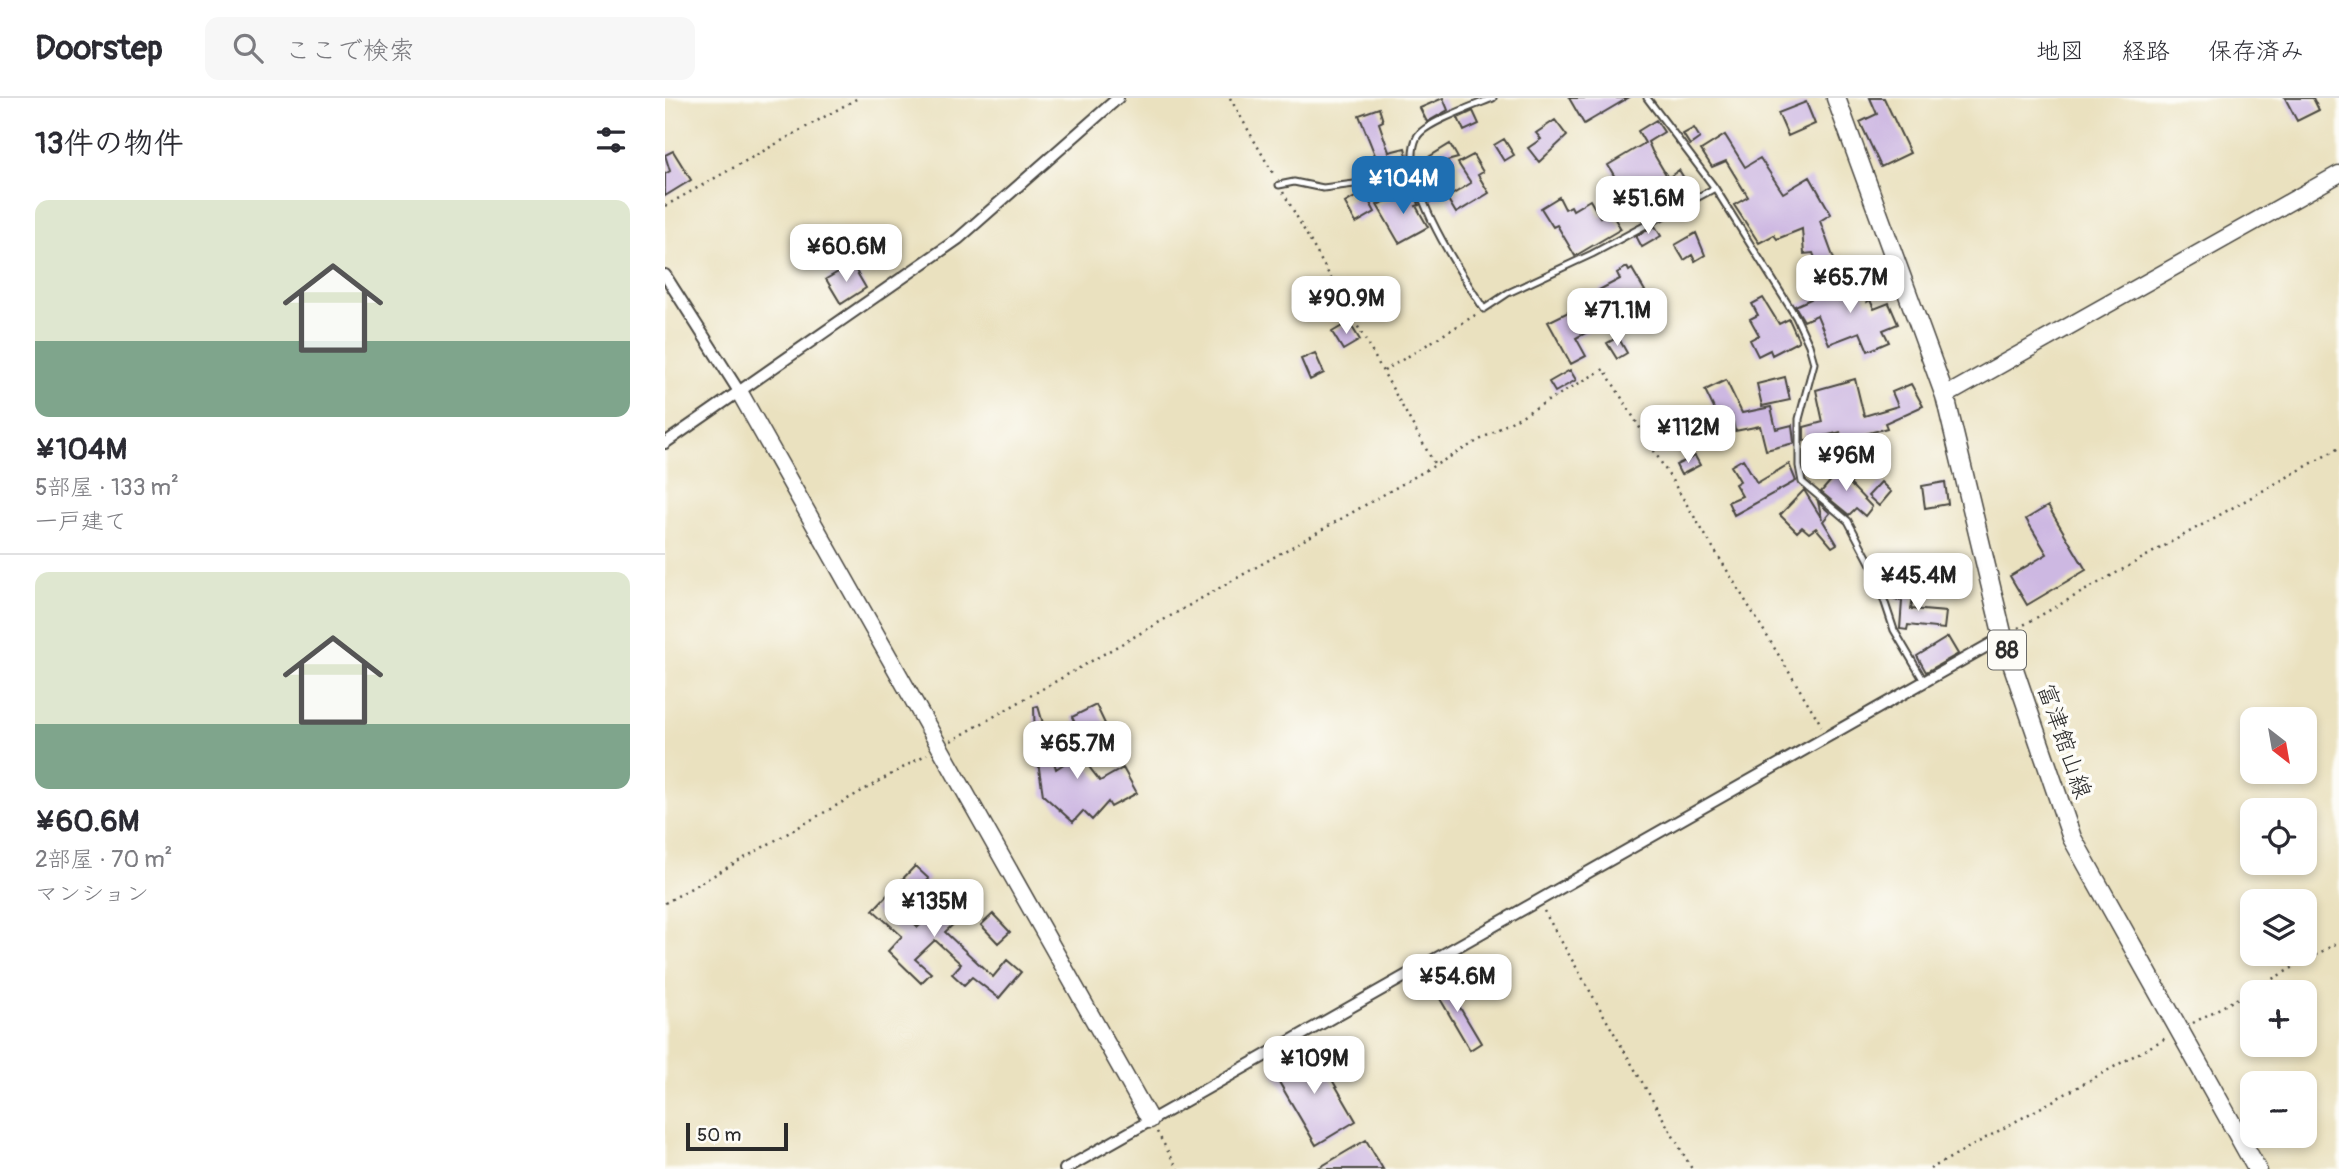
<!DOCTYPE html>
<html lang="ja">
<head>
<meta charset="utf-8">
<style>
  :root { --surface:#fff; --page:#f7f7f7; --text:#2b2b33; --muted:#7c7c81; --line:#e1e1e2; --accent:#1f6fb2 }
  body { margin:0; font-family:Pangolin,"Klee One",sans-serif; background:var(--page); color:var(--text); height:100vh; display:flex; flex-direction:column; font-size:26px; white-space:nowrap }
  * { box-sizing:border-box; margin:0 }
  p { font-size:23px; color:var(--muted) }
  .icon { flex:none; width:38px; height:38px; fill:none; stroke:currentColor; stroke-width:2; stroke-linecap:round; stroke-linejoin:round }
  .map { position:relative; flex:1; overflow:hidden }
  .details { display:flex; flex-direction:column; background:var(--surface); width:665px }
  .details>* { flex:none }
  .needle { width:46px; rotate:149deg }
  .tools { position:absolute; left:1575px; top:609px; display:grid; gap:14px }
  .tools a { display:grid; place-items:center; width:77px; height:77px; border-radius:14px; background:var(--surface); box-shadow:0 4px 10px #0003; font-size:35px }
  .scale { position:absolute; left:21px; bottom:18px; width:102px; box-sizing:border-box; padding-left:7px; border:4px solid #2b2b2b; border-top:0; font-size:19px; line-height:24px; white-space:nowrap; color:#2b2b2b; -webkit-text-stroke:5px #fdfcf7; paint-order:stroke }
  .price { position:absolute; translate:-50% -60px; padding:0 16px; border-radius:14px; background:#fff; color:#222; font-size:23px; line-height:46px; filter:drop-shadow(0 2px 4px #0008) }
  .price::after { content:''; position:absolute; left:50%; top:42px; width:21px; height:16px; margin-left:-10px; background:inherit; clip-path:polygon(0 0,100% 0,50% 100%) }
  .price.selected { background:var(--accent); color:#fff }
  ul { padding:0; list-style:none }
  li { display:grid; align-content:center; gap:14px; height:371px; padding:0 35px }
  li+li { border-top:2px solid var(--line) }
  li span { display:grid; place-items:center; height:217px; border-radius:14px; color:#555 }
  li>.icon { margin-inline-start:auto }
  span .icon { width:126px; height:126px; fill:#fffc; stroke-width:1 }
  li b { font-size:30px }
  h2 { display:flex; justify-content:space-between; align-items:center; height:84px; padding:0 35px; font-size:30px }
  header { display:flex; align-items:center; gap:42px; box-sizing:border-box; height:98px; padding:0 35px; background:var(--surface); border-bottom:2px solid var(--line) }
  header strong { font-size:33px }
  nav { display:flex; gap:38px; margin-inline-start:auto; font-size:24px }
  .search { width:490px; height:63px; background:var(--page); display:flex; align-items:center; gap:18px; box-sizing:border-box; padding:0 24px; border-radius:14px; color:var(--muted); font-size:26px }
  main { display:flex; flex:1; min-height:0 }
  .map>svg:first-child { display:block }
</style>
</head>
<body>
<header>
<strong>Doorstep</strong>
<div class="search"><svg class="icon" aria-label="search" viewBox="0 0 24 24"><circle cx="10" cy="10" r="6"/><path d="M15 15l6 6"/></svg>ここで検索</div>
<nav><a>地図</a><a>経路</a><a>保存済み</a></nav>
</header>
<main>
<section class="details">
<h2>13件の物件<svg class="icon" aria-label="filters" viewBox="0 0 24 24"><path d="M4 7h16M4 17h16"/><circle cx="9" cy="7" r="2"/><circle cx="15" cy="17" r="2"/></svg></h2>
<ul>
<li><span style="background:linear-gradient(#dfe7d0 65%,#7fa58c 0)"><svg class="icon" aria-label="home" viewBox="0 0 24 24"><path d="M3 11l9-7 9 7M6 9v11h12V9"/></svg></span><div><b>¥104M</b><p>5部屋 · 133 m²</p><p>一戸建て</p></div></li>
<li><span style="background:linear-gradient(#dfe7d0 70%,#7fa58c 0)"><svg class="icon" aria-label="home" viewBox="0 0 24 24"><path d="M3 11l9-7 9 7M6 9v11h12V9"/></svg></span><div><b>¥60.6M</b><p>2部屋 · 70 m²</p><p>マンション</p></div></li>
</ul>
</section>
<div class="map">
<svg width="1674" height="1071" viewBox="0 0 1674 1071">
  <rect width="100%" height="100%" fill="#fdfcf7"/>
  <filter id="ink" filterUnits="userSpaceOnUse"><feTurbulence type="fractalNoise" baseFrequency=".0143" numOctaves="2"/><feDisplacementMap in="SourceGraphic" scale="14" xChannelSelector="R" yChannelSelector="G"/><feConvolveMatrix kernelMatrix="1 2 1 2 8 2 1 2 1" color-interpolation-filters="sRGB"/></filter>
  <filter id="wash" filterUnits="userSpaceOnUse"><feTurbulence type="fractalNoise" baseFrequency=".00686" numOctaves="4" result="noise"/><feDisplacementMap in="SourceGraphic" scale="28" xChannelSelector="R" yChannelSelector="G"/><feGaussianBlur stdDeviation="1.57" result="paint"/><feColorMatrix in="noise" values="0 0 0 0 0 0 0 0 0 0 0 0 0 0 0 0 0 1.4 0 .05"/><feComposite in="paint" operator="in"/></filter>
  <g filter="url(#wash)">
    <rect width="100%" height="100%" fill="#eae1bf"/>
    <g id="blocks">
      <!-- building -->
      <path fill="#cdb8e2" d="M778 0 783 12 762 24 755 10Z
        M904 0H963L919 26Z
        M1205 0H1219L1245 55 1216 69 1195 24 1212 16Z
        M1620 0H1648L1654 12 1632 23Z
        M1141 4 1150 26 1123 38 1113 15Z
        M714 10 718 23 714 25 724 54 740 50 744 65 734 67 735 75 720 77 716 72 694 17Z
        M808 13 814 26 799 33 793 20Z
        M890 22 902 38 874 64 863 50 876 41 871 35Z
        M991 22 999 34 983 44 987 53 1003 80 1014 72 1027 93 1012 102 1004 90 981 104 976 96 964 104 943 67 980 45 973 33Z
        M1029 30 1035 40 1025 47 1018 36Z
        M1060 37 1080 69 1095 60 1118 95 1145 79 1166 116 1155 123 1170 164 1154 170 1148 155 1139 156 1137 131 1112 141 1109 137 1094 145 1069 107 1083 99 1061 63 1047 69 1036 52Z
        M839 41 849 57 839 63 829 47Z
        M785 46 793 60 755 70 754 65Z
        M8 53 26 82 0 98V76L5 73 0 57Z
        M808 57 818 74 813 77 824 95 791 115 782 100 806 85 793 65Z
        M772 77 778 100 765 104 758 85Z
        M749 91 754 107 751 108 763 129 734 145 712 107Z
        M699 94 710 114 691 125 680 105Z
        M894 99 900 111 906 108 908 112 925 102 935 119 945 113 956 131 910 158 892 127 888 129 876 110Z
        M990 128 996 138 977 149 971 138Z
        M1031 135 1040 157 1030 163 1027 157 1019 162 1010 147Z
        M187 166 201 190 176 206 161 181Z
        M962 169 964 173 967 171 980 193 965 202 961 195 942 205 934 192 955 181 952 175Z
        M1192 180 1202 204 1205 202 1209 211 1224 205 1233 226 1218 232 1224 244 1203 253 1195 234 1164 246 1152 217 1139 223 1130 208Z
        M936 198 943 211 919 224 924 233 911 240 921 258 906 266 883 224Z
        M1098 200 1114 226 1124 221 1134 243 1107 257 1105 252 1093 258 1085 242 1094 237 1085 221 1093 217 1087 206Z
        M684 224 695 242 678 252 667 234Z
        M953 239 962 255 952 261 942 245Z
        M650 255 659 275 645 282 636 261Z
        M905 272 911 282 890 294 884 284Z
        M1120 279 1125 302 1097 308 1092 286Z
        M1190 281 1199 318 1233 308 1227 294 1246 286 1258 308 1220 325 1222 330 1190 339 1194 356 1144 369 1141 355 1176 334 1139 343V329L1158 324 1151 292Z
        M1061 282 1077 315 1106 309 1111 331 1127 327 1129 345 1101 352 1095 328 1070 333 1067 318 1055 323 1040 292Z
        M1030 358 1035 367 1016 377 1011 367Z
        M1078 361 1092 385 1124 366 1131 383 1069 417 1063 404 1077 398 1070 386 1075 383 1066 368Z
        M1182 364 1189 371 1184 376 1189 382 1185 386 1207 409 1200 418 1191 410 1184 417 1156 394Z
        M1216 384 1226 394 1214 408 1203 398Z
        M1280 384 1283 406 1260 410 1257 388Z
        M1139 392 1157 421 1153 404 1165 415 1158 423 1172 446 1167 449 1151 430 1144 435 1137 429 1132 434 1115 417Z
        M1383 408 1421 472 1362 507 1345 478 1382 456 1361 421Z
        M1233 489 1249 492 1246 511 1281 514 1279 531 1243 527 1242 532 1235 531 1237 503 1230 501Z
        M1283 539 1293 556 1261 574 1252 558Z
        M431 607 442 630 434 634 438 642 422 650 407 619Z
        M373 608 391 671 414 656 435 683 458 670 472 695 446 709 443 704 427 722 418 713 408 724 378 697 370 644 369 609Z
        M250 768 264 781 234 811 253 829 278 807 292 823 280 834 328 879 342 862 356 874 334 900 307 879 299 887 287 876 296 866 270 842 250 861 266 875 256 885 223 853 237 838 208 812Z
        M328 816 345 834 333 845 316 827Z
        M778 881 816 945 805 952 767 887Z
        M648 949 691 1023 651 1047 607 972Z
        M701 1042 718 1071H652Z"/>
    </g>
  </g>
  <g filter="url(#ink)">
    <use href="#blocks" fill-opacity="0" stroke="#484641" stroke-width="2"/>
    <g fill="none" stroke-linecap="round" stroke-linejoin="round">
      <defs>
        <path id="lane" d="M828 0C811 7 759 25 752 39 731 80 797 177 819 211L843 195 927 156 1050 90
          M982 0 1050 90 1131 219 1144 247 1149 265 1134 321V368L1137 384 1183 423 1209 472 1229 532 1259 583
          M614 87 629 84 658 90 752 78"/>
        <path id="street" d="M0 177 75 295
          M0 345 293 141 453 0
          M400 1071 1338 539"/>
        <path id="secondary" d="M75 295 485 1022
          M1280 298 1674 76"/>
        <path id="primary" d="M1171 0 1280 298 1338 539 1407 740 1592 1071"/>
      </defs>
      <!-- lane casing -->
      <use href="#lane" stroke="#484641" stroke-width="9"/>
      <!-- street casing -->
      <use href="#street" stroke="#484641" stroke-width="14"/>
      <!-- secondary casing -->
      <use href="#secondary" stroke="#484641" stroke-width="19"/>
      <!-- primary casing -->
      <use href="#primary" stroke="#484641" stroke-width="21"/>
      <!-- path -->
      <path stroke="#484641" stroke-width="2.5" stroke-dasharray="2 5" stroke-linecap="butt" d="M565 0 610 79
        M618 94 770 367
        M0 108 193 0
        M719 273 812 216
        M1353 530 1674 350
        M286 643 939 271 1157 628
        M0 805 262 656
        M879 813 1027 1071
        M1528 925 1674 844
        M492 1034 513 1071
        M1265 1071 1501 940"/>
      <!-- lane -->
      <use href="#lane" stroke="#fff" stroke-width="5"/>
      <!-- street -->
      <use href="#street" stroke="#fff" stroke-width="10"/>
      <!-- secondary -->
      <use href="#secondary" stroke="#fff" stroke-width="16"/>
      <!-- primary -->
      <use href="#primary" stroke="#fff" stroke-width="18"/>
    </g>
  </g>
  <g text-anchor="middle" dominant-baseline="central" stroke-width="7" stroke-linejoin="round" paint-order="stroke">
    <!-- shield labels -->
    <rect fill="#fdfcf7" stroke="#6a6a68" stroke-width="2" x="1323" y="532.5" width="38" height="39" rx="5"/>
    <g font-size="23" font-weight="bold" fill="#2b2b2b">
      <text x="1342" y="552">88</text>
    </g>
    <!-- street labels -->
    <g font-size="24" fill="#2b2b2b" stroke="#fdfcf7">
      <text transform="translate(1399 643) rotate(71)">富津館山線</text>
    </g>
  </g>
</svg>
<div class="tools">
<a><svg class="needle" viewBox="-14 -14 28 28"><path d="M0-13l5 13h-10z" fill="#e53935"/><path d="M0 13l5-13h-10z" fill="#7c7c81"/></svg></a>
<a><svg class="icon" aria-label="locate" viewBox="0 0 24 24"><circle cx="12" cy="12" r="6"/><path d="M12 2v4M12 18v4M2 12h4M18 12h4"/></svg></a>
<a><svg class="icon" aria-label="layers" viewBox="0 0 24 24"><path d="M12 4l9 5-9 5-9-5zM3 14l9 5 9-5"/></svg></a>
<a>+</a>
<a>−</a>
</div>
<div class="scale">50 m</div>
<b class="price selected" style="left:738px;top:118px">¥104M</b>
<b class="price" style="left:983px;top:138px">¥51.6M</b>
<b class="price" style="left:181px;top:186px">¥60.6M</b>
<b class="price" style="left:1185px;top:217px">¥65.7M</b>
<b class="price" style="left:681px;top:238px">¥90.9M</b>
<b class="price" style="left:952px;top:250px">¥71.1M</b>
<b class="price" style="left:1023px;top:367px">¥112M</b>
<b class="price" style="left:1181px;top:395px">¥96M</b>
<b class="price" style="left:1253px;top:515px">¥45.4M</b>
<b class="price" style="left:412px;top:683px">¥65.7M</b>
<b class="price" style="left:269px;top:841px">¥135M</b>
<b class="price" style="left:792px;top:916px">¥54.6M</b>
<b class="price" style="left:649px;top:998px">¥109M</b>
</div>
</main>
</body>
</html>
